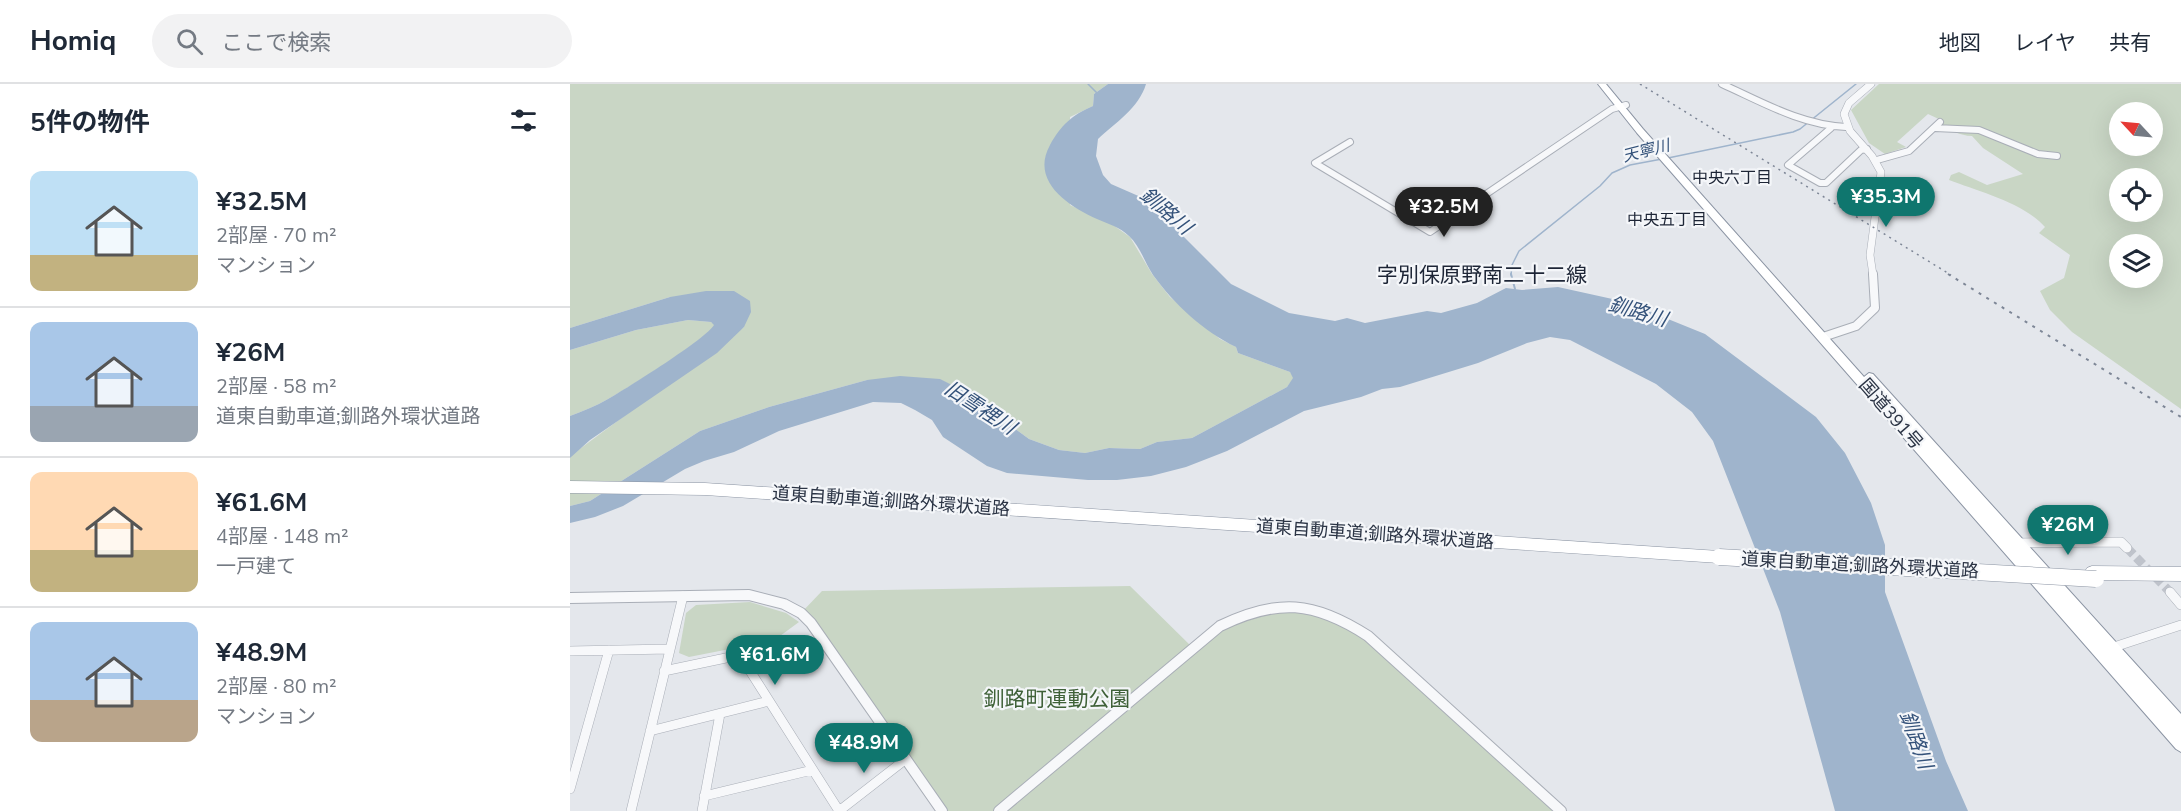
<!DOCTYPE html>
<html lang="ja">
<head>
<meta charset="utf-8">
<style>
  :root { --surface:#fff; --page:#f2f2f3; --text:#1f2937; --muted:#747a83; --line:#e0e1e3; --accent:#0f766e }
  body { margin:0; font-family:"Nunito Sans","Noto Sans JP",sans-serif; background:var(--page); color:var(--text); height:100vh; display:flex; flex-direction:column; font-size:22px; white-space:nowrap }
  * { box-sizing:border-box; margin:0 }
  p { font-size:20px; color:var(--muted) }
  .icon { flex:none; width:33px; height:33px; fill:none; stroke:currentColor; stroke-width:2; stroke-linecap:round; stroke-linejoin:round }
  .map { position:relative; flex:1; overflow:hidden }
  .panel { display:flex; flex-direction:column; background:var(--surface); width:570px }
  .panel>* { flex:none }
  .needle { width:39px; rotate:296deg }
  .controls { position:absolute; left:1539px; top:18px; display:grid; gap:12px }
  .controls a { display:grid; place-items:center; width:54px; height:54px; border-radius:50%; background:var(--surface); box-shadow:0 6px 24px #0002; font-size:30px }
  .price { position:absolute; translate:-50% -51px; padding:0 14px; border-radius:21px; background:var(--accent); color:#fff; font-size:20px; line-height:39px; filter:drop-shadow(0 2px 3px #0008) }
  .price::after { content:''; position:absolute; left:50%; top:36px; width:18px; height:14px; margin-left:-9px; background:inherit; clip-path:polygon(0 0,100% 0,50% 100%) }
  .price.selected { background:#222; color:#fff }
  ul { padding:0; list-style:none }
  li { display:flex; align-items:center; gap:18px; height:150px; padding:0 30px }
  li+li { border-top:2px solid var(--line) }
  li span { display:grid; place-items:center; flex:none; width:168px; height:120px; border-radius:12px; color:#555 }
  li>.icon { margin-inline-start:auto }
  span .icon { width:72px; height:72px; fill:#fffc; stroke-width:1 }
  li b { font-size:26px }
  h2 { display:flex; justify-content:space-between; align-items:center; height:72px; padding:0 30px; font-size:26px }
  header { display:flex; align-items:center; gap:36px; box-sizing:border-box; height:84px; padding:0 30px; background:var(--surface); border-bottom:2px solid var(--line) }
  header strong { font-size:28px }
  nav { display:flex; gap:33px; margin-inline-start:auto; font-size:21px }
  .search { width:420px; height:54px; background:var(--page); display:flex; align-items:center; gap:15px; box-sizing:border-box; padding:0 21px; border-radius:33px; color:var(--muted); font-size:22px }
  main { display:flex; flex:1; min-height:0 }
  .map>svg:first-child { display:block }
</style>
</head>
<body>
<header>
<strong>Homiq</strong>
<div class="search"><svg class="icon" aria-label="search" viewBox="0 0 24 24"><circle cx="10" cy="10" r="6"/><path d="M15 15l6 6"/></svg>ここで検索</div>
<nav><a>地図</a><a>レイヤ</a><a>共有</a></nav>
</header>
<main>
<section class="panel">
<h2>5件の物件<svg class="icon" aria-label="filters" viewBox="0 0 24 24"><path d="M4 7h16M4 17h16"/><circle cx="9" cy="7" r="2"/><circle cx="15" cy="17" r="2"/></svg></h2>
<ul>
<li><span style="background:linear-gradient(#bfe0f5 70%,#c2b280 0)"><svg class="icon" aria-label="home" viewBox="0 0 24 24"><path d="M3 11l9-7 9 7M6 9v11h12V9"/></svg></span><div><b>¥32.5M</b><p>2部屋 · 70 m²</p><p>マンション</p></div></li>
<li><span style="background:linear-gradient(#a9c7e8 70%,#9aa5b1 0)"><svg class="icon" aria-label="home" viewBox="0 0 24 24"><path d="M3 11l9-7 9 7M6 9v11h12V9"/></svg></span><div><b>¥26M</b><p>2部屋 · 58 m²</p><p>道東自動車道;釧路外環状道路</p></div></li>
<li><span style="background:linear-gradient(#ffd9b3 65%,#c2b280 0)"><svg class="icon" aria-label="home" viewBox="0 0 24 24"><path d="M3 11l9-7 9 7M6 9v11h12V9"/></svg></span><div><b>¥61.6M</b><p>4部屋 · 148 m²</p><p>一戸建て</p></div></li>
<li><span style="background:linear-gradient(#a9c7e8 65%,#b9a48a 0)"><svg class="icon" aria-label="home" viewBox="0 0 24 24"><path d="M3 11l9-7 9 7M6 9v11h12V9"/></svg></span><div><b>¥48.9M</b><p>2部屋 · 80 m²</p><p>マンション</p></div></li>
</ul>
</section>
<div class="map">
<svg width="1611" height="727" viewBox="0 0 1611 727">
  <rect width="100%" height="100%" fill="#e4e7ec"/>
  <!-- green -->
  <path fill="#c9d6c5" fill-rule="evenodd" d="M0 0H538L524 10 523 22 500 33V121L543 141 560 153 582 190 600 213 650 255 666 263 668 269 720 288 724 294 717 303 622 354 587 358 570 365 539 364 515 369 489 366 459 355 392 306 297 296 199 323 130 347 20 417 0 422V374L3 370 174 243 100 213 0 244Z
    M1309 0H1611V325L1502 248 1480 226 1470 207 1494 194 1500 171 1469 149 1475 143C1454 119 1408 107 1379 96L1381 91 1389 88 1417 101 1453 90 1413 64 1402 52C1389 52 1382 45 1369 42L1373 37 1358 30 1327 58 1336 63 1315 70 1299 59 1281 26ZM1550 28H1582V62H1550ZM1550 94H1582V128H1550ZM1550 160H1582V194H1550Z
    M118 236 141 238 145 241C137 255 57 305 38 315 26 322 13 327 0 332V266L66 246Z
    M560 502 623 564 650 542 706 522 771 535 991 727H372L231 529 252 507Z
    M180 518 216 529 229 538 184 571 175 562 119 573 109 569 116 529 126 521Z"/>
  <!-- water -->
  <path fill="#9fb4cc" d="M538 0H576C569 24 545 39 528 55L526 72 533 91 541 100 573 114 586 125 661 200 719 229 765 237 777 234 795 239 857 227 871 229 907 219 936 204 952 206 988 203 1056 218 1135 250 1246 333 1275 369 1301 419 1315 461V508L1376 677 1398 727H1265L1210 528 1143 357 1122 328 1086 300 1000 256 980 253 957 259 908 279 830 303 812 305 791 313 734 327 657 367 616 383 581 392 547 396H518L437 389 417 382 373 353 362 336 345 326 331 319 303 318 209 347 164 368 134 377 115 385 53 422 25 433 0 439V422L20 417 130 347 199 323 297 296 330 292 370 295 392 306 459 355 489 366 515 369 539 364 570 365 587 358 622 354 717 303 723 294 720 288 668 269 666 263C633 247 605 221 583 191 575 179 570 162 559 152 550 143 538 140 527 135 498 122 460 97 480 61 491 41 502 31 523 22L524 10Z
    M136 207H164L180 217 181 228 174 243 147 269 20 356 0 374V332C13 327 26 322 38 315 56 305 137 254 144 241L141 238 118 236 66 246 0 266V244L100 213Z"/>
  <g fill="none" stroke-linecap="round" stroke-linejoin="round">
    <!-- stream-far1 -->
    <path stroke="#9fb4cc" stroke-width="1.5" d="M518 0 529 11
      M1098 74 1223 48 1230 45 1286 0
      M941 191 942 181 949 167 1030 102 1042 89 1060 81 1092 75"/>
    <!-- stream -->
    <path stroke="#9fb4cc" stroke-width="2" d="M941 190 945 205"/>
    <!-- minor-tunnel -->
    <path stroke="#bfc3cb" stroke-width="9" stroke-dasharray="9 4.5" stroke-linecap="butt" d="M1557 464 1600 508"/>
    <defs>
      <path id="minor-far1" d="M1152 0C1192 18 1231 41 1276 43
        M1261 44 1218 81 1250 99H1256L1291 66 1297 65
        M1365 44 1409 46 1468 70 1487 72
        M780 58 745 79 860 148 1042 25 1056 21
        M1307 76 1339 67 1370 38"/>
      <path id="minor" d="M1448 459 1551 458 1557 464
        M1600 508 1611 521
        M1541 564 1611 541
        M0 567 99 565
        M94 587 170 571 269 727
        M80 647 199 617
        M0 705 39 566
        M134 712 242 686
        M61 727 113 512
        M132 727 150 630
        M269 727 336 675"/>
      <path id="tertiary-far2" d="M1301 0 1279 19 1274 30 1280 47 1302 72 1311 88 1300 171 1303 191"/>
      <path id="tertiary-far1" d="M1253 253 1286 242 1305 224 1303 190"/>
      <path id="tertiary" d="M0 514 179 511 214 520 231 529 241 539 372 727
        M429 727 650 542C708 514 744 517 798 552L991 727"/>
      <path id="trunk" d="M1028 0H1036L1073 45 1294 293 1299 289 1303 290 1611 630V668L1606 665 1067 49Z"/>
      <path id="motorway" d="M0 397 135 399 1149 467 1154 468 1156 473 1154 478 1149 479 135 411 0 409Z
        M1522 482 1611 483V497L1522 496 1517 494 1514 489 1517 484Z"/>
    </defs>
    <!-- minor-far1 casing -->
    <use href="#minor-far1" stroke="#a9aeb7" stroke-width="8"/>
    <!-- minor casing -->
    <use href="#minor" stroke="#a9aeb7" stroke-width="10"/>
    <!-- tertiary-far2 casing -->
    <use href="#tertiary-far2" stroke="#a9aeb7" stroke-width="8"/>
    <!-- tertiary-far1 casing -->
    <use href="#tertiary-far1" stroke="#a9aeb7" stroke-width="10"/>
    <!-- tertiary casing -->
    <use href="#tertiary" stroke="#a9aeb7" stroke-width="12"/>
    <!-- trunk casing -->
    <use href="#trunk" stroke="#8b94a3" stroke-width="2"/>
    <!-- motorway casing -->
    <use href="#motorway" stroke="#8b94a3" stroke-width="1"/>
    <!-- minor-far1 -->
    <use href="#minor-far1" stroke="#f7f8fa" stroke-width="6"/>
    <!-- minor -->
    <use href="#minor" stroke="#f7f8fa" stroke-width="9"/>
    <!-- tertiary-far2 -->
    <use href="#tertiary-far2" stroke="#f7f8fa" stroke-width="7"/>
    <!-- tertiary-far1 -->
    <use href="#tertiary-far1" stroke="#f7f8fa" stroke-width="8"/>
    <!-- tertiary -->
    <use href="#tertiary" stroke="#f7f8fa" stroke-width="10"/>
    <!-- trunk -->
    <use href="#trunk" fill="#fff" fill-rule="evenodd"/>
    <!-- motorway -->
    <use href="#motorway" fill="#fff" fill-rule="evenodd"/>
    <!-- rail-far1 -->
    <path stroke="#7d8696" stroke-width="1.5" stroke-dasharray="2 4.5" stroke-linecap="butt" d="M1070 0 1381 191"/>
    <!-- rail -->
    <path stroke="#7d8696" stroke-width="2" stroke-dasharray="3 6" stroke-linecap="butt" d="M1378 190 1611 333"/>
    <defs>
      <path id="motorway-bridge" d="M1149 473 1526 495"/>
    </defs>
    <!-- motorway-bridge casing -->
    <use href="#motorway-bridge" stroke="#8b94a3" stroke-width="17" stroke-linecap="butt"/>
    <!-- motorway-bridge -->
    <use href="#motorway-bridge" stroke="#fff" stroke-width="16"/>
  </g>
  <g text-anchor="middle" dominant-baseline="central" stroke-width="4.5" stroke-linejoin="round" paint-order="stroke">
    <!-- far-water labels -->
    <g font-size="16" font-style="italic" fill="#34527a" stroke="#f4f6f9">
      <text transform="translate(1076 67) rotate(-14)">天寧川</text>
    </g>
    <!-- far-neighbourhood labels -->
    <g font-size="16" fill="#1d2536" stroke="#f4f6f9">
      <text x="1162" y="94">中央六丁目</text>
      <text x="1097" y="136">中央五丁目</text>
    </g>
    <!-- street labels -->
    <g font-size="18" fill="#2b3445" stroke="#f4f6f9">
      <text transform="translate(1321 330) rotate(49)">国道391号</text>
      <text transform="translate(321 417) rotate(4)">道東自動車道;釧路外環状道路</text>
      <text transform="translate(805 450) rotate(4)">道東自動車道;釧路外環状道路</text>
      <text transform="translate(1290 481) rotate(3)">道東自動車道;釧路外環状道路</text>
    </g>
    <!-- water labels -->
    <g font-size="20" font-style="italic" fill="#34527a" stroke="#f4f6f9">
      <text transform="translate(596 127) rotate(40)">釧路川</text>
      <text transform="translate(1068 228) rotate(16)">釧路川</text>
      <text transform="translate(410 324) rotate(33)">旧雪裡川</text>
      <text transform="translate(1346 656) rotate(70)">釧路川</text>
    </g>
    <!-- quarter labels -->
    <g font-size="21" fill="#1d2536" stroke="#f4f6f9">
      <text x="912" y="191">字別保原野南二十二線</text>
    </g>
    <!-- near-park labels -->
    <g font-size="21" fill="#3f6138" stroke="#f4f6f9">
      <text x="487" y="615">釧路町運動公園</text>
    </g>
  </g>
</svg>
<div class="controls">
<a><svg class="needle" viewBox="-14 -14 28 28"><path d="M0-13l5 13h-10z" fill="#e53935"/><path d="M0 13l5-13h-10z" fill="#747a83"/></svg></a>
<a><svg class="icon" aria-label="locate" viewBox="0 0 24 24"><circle cx="12" cy="12" r="6"/><path d="M12 2v4M12 18v4M2 12h4M18 12h4"/></svg></a>
<a><svg class="icon" aria-label="layers" viewBox="0 0 24 24"><path d="M12 4l9 5-9 5-9-5zM3 14l9 5 9-5"/></svg></a>
</div>
<b class="price" style="left:1316px;top:144px">¥35.3M</b>
<b class="price selected" style="left:874px;top:154px">¥32.5M</b>
<b class="price" style="left:1498px;top:472px">¥26M</b>
<b class="price" style="left:205px;top:602px">¥61.6M</b>
<b class="price" style="left:294px;top:690px">¥48.9M</b>
</div>
</main>
</body>
</html>
